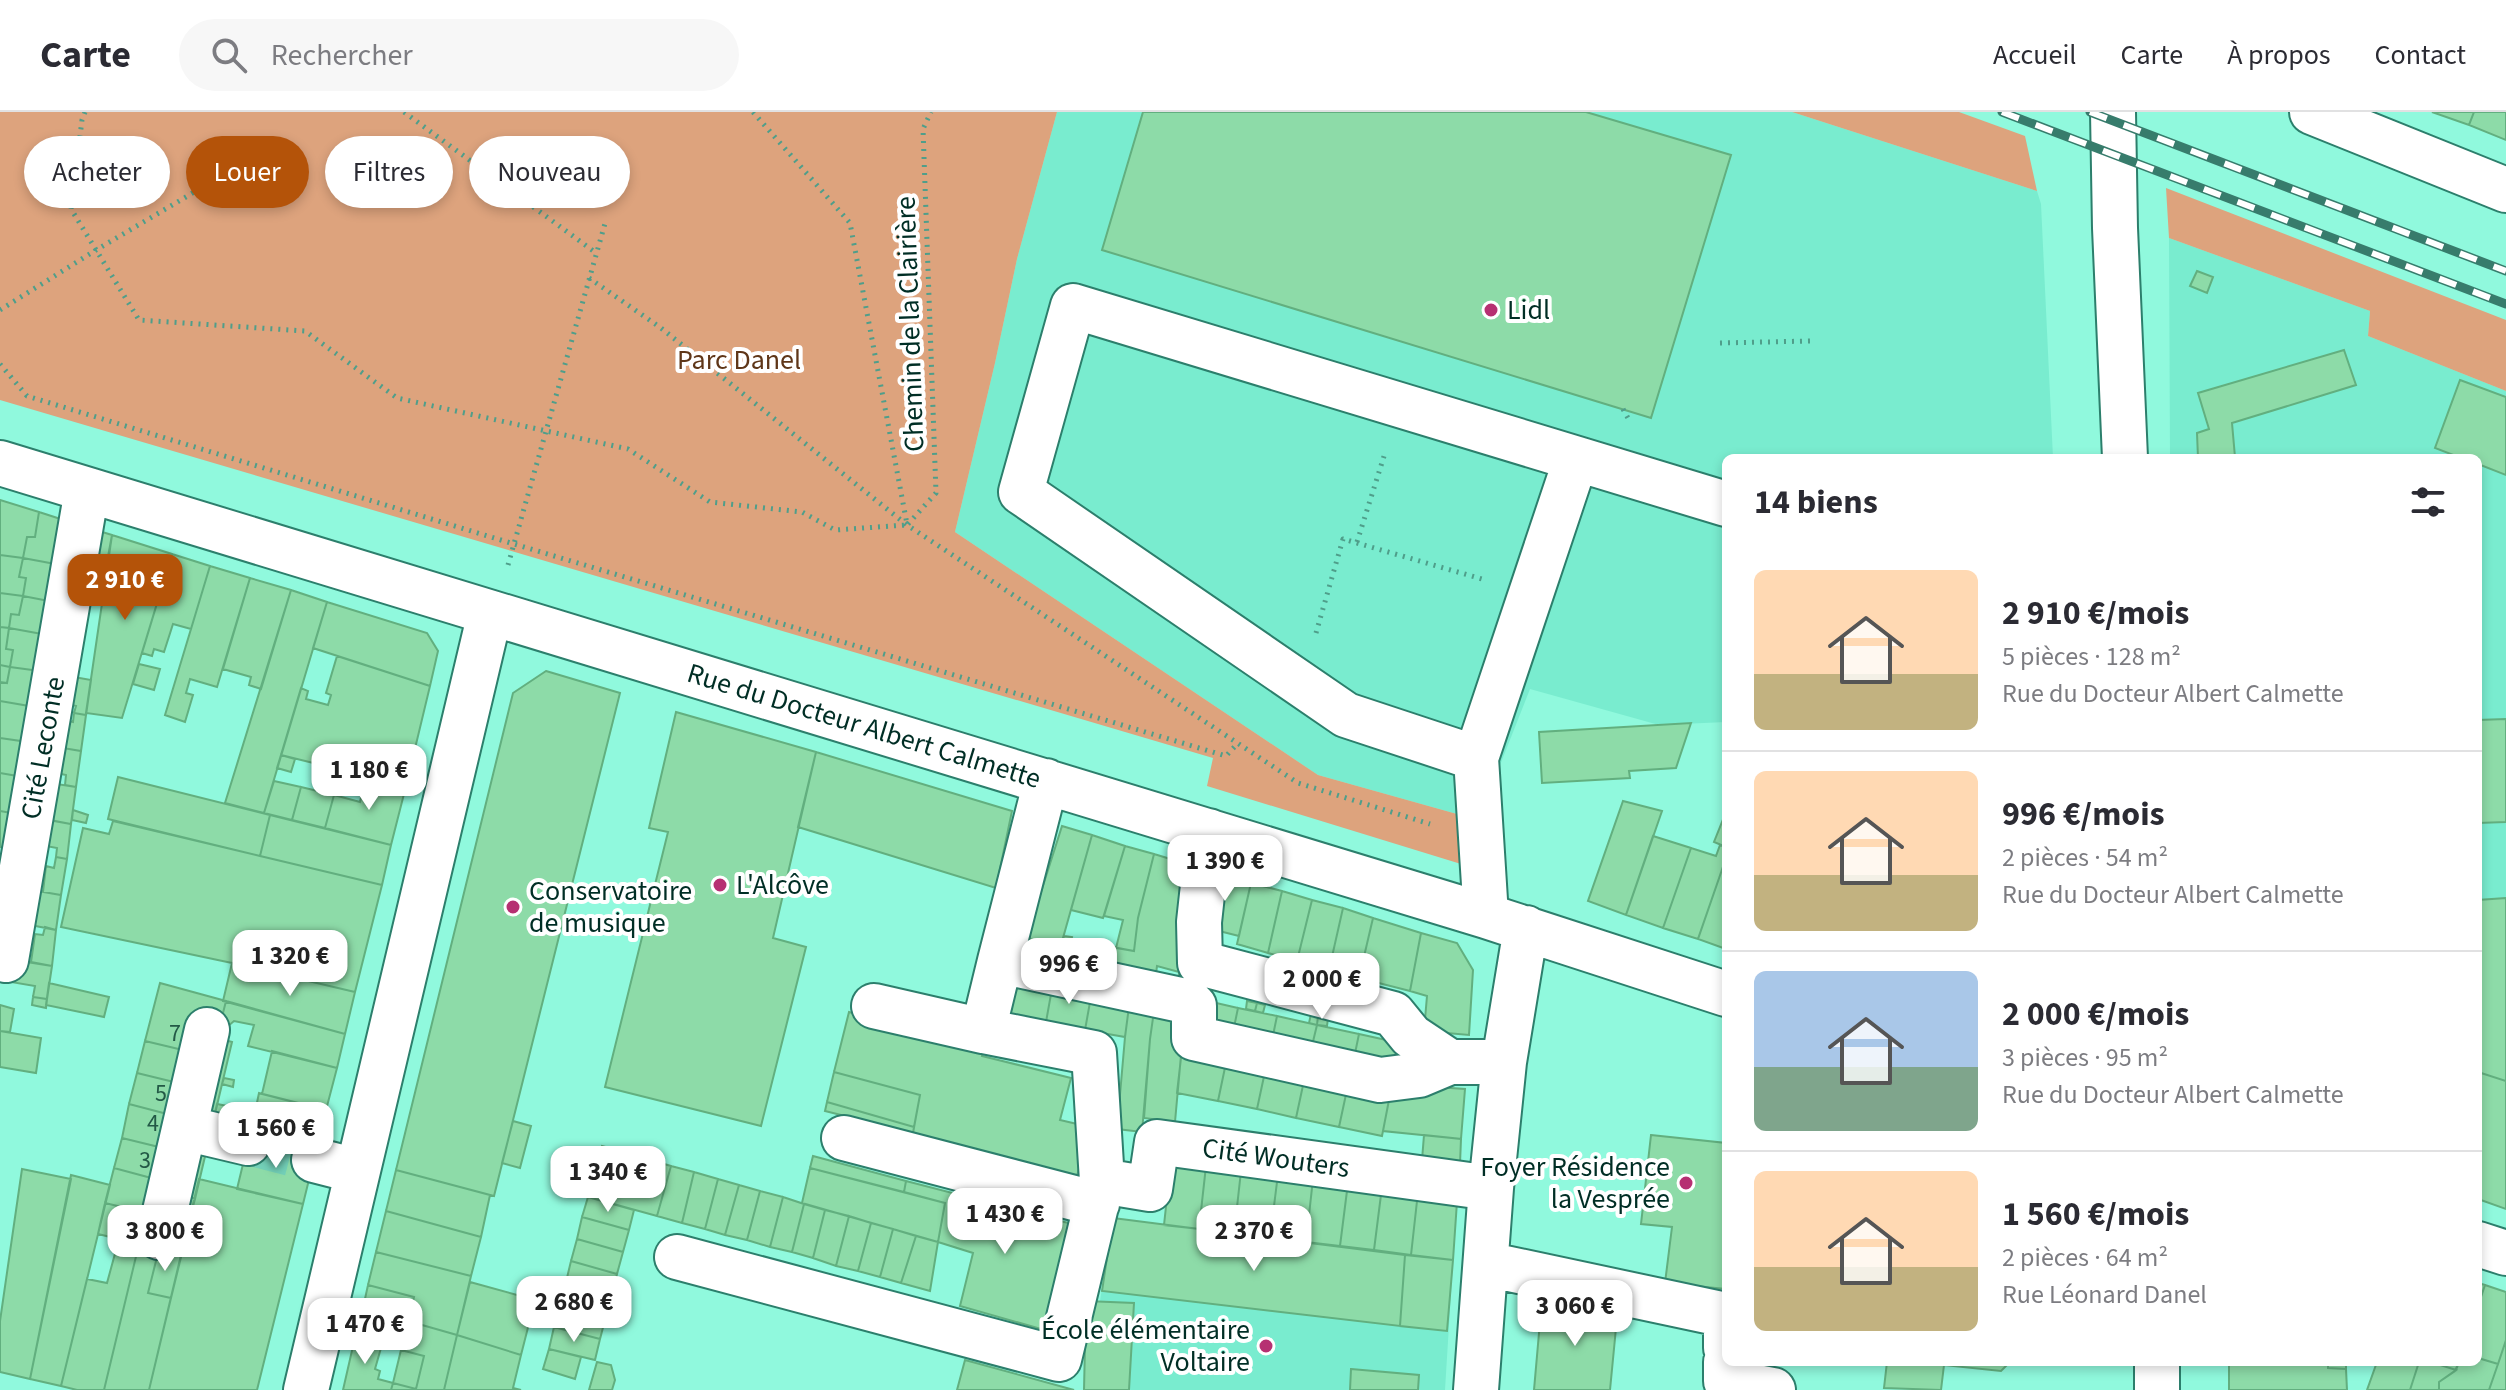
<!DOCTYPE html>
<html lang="fr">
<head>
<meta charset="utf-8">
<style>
  :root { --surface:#fff; --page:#f7f7f7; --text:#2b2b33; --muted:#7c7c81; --line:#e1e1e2; --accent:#b45309 }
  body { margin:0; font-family:"Source Sans 3",sans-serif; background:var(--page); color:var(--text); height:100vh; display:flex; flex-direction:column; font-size:30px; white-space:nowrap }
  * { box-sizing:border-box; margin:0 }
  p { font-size:26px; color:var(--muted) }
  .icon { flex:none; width:44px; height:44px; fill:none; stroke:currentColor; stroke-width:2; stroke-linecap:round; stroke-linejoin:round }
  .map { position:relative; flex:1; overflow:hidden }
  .side { position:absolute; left:1722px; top:342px; width:760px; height:912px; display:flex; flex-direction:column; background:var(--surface); border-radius:12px; box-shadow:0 4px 12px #0003 }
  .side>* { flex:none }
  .guide { position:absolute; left:24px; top:24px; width:760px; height:72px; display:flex; gap:16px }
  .price { position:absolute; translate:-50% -68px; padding:0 18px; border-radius:16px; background:#fff; color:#222; font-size:26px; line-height:52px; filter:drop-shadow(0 2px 4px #0008) }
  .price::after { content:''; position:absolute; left:50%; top:48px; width:24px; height:18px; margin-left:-12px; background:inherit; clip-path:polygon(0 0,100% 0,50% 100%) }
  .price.current { background:var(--accent); color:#fff }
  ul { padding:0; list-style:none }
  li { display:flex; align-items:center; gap:24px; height:200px; padding:0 32px }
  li+li { border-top:2px solid var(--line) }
  li span { display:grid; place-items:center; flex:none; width:224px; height:160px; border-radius:12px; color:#555 }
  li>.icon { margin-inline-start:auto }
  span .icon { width:96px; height:96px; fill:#fffc; stroke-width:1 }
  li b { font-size:34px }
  h2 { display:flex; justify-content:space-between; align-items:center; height:96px; padding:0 32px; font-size:34px }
  .chip { padding:0 28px; border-radius:36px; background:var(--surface); box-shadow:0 4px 12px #0003; font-size:28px; line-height:72px }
  .chip.current { background:var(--accent); color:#fff }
  header { display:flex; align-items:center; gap:48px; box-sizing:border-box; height:112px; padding:0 40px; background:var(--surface); border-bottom:2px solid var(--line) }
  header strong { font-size:38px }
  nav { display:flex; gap:44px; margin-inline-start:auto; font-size:28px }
  .search { width:560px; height:72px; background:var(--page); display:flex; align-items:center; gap:20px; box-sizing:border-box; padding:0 28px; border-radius:44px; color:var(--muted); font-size:30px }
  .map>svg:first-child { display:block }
</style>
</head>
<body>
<header>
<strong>Carte</strong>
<div class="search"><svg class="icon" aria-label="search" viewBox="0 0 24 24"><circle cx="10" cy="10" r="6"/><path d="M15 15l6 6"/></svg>Rechercher</div>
<nav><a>Accueil</a><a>Carte</a><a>À propos</a><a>Contact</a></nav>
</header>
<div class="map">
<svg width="2506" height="1278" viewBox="0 0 2506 1278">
  <rect width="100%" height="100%" fill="#90f9dd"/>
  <!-- built -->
  <path fill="#79eccf" d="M1057 0H1792L2037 79 2041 92 2053 346H1726V610L1659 613 1530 577 1461 752 1457 702 1318 663 955 420 995 251 1017 147Z
    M2169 126 2370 199 2368 224 2506 279V1097L2478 1087V346H2170Z
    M1113 1106 1453 1148 1445 1278H1084L1086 1189H1100Z"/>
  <!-- green -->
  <path fill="#dda37d" d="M0 0H1057L1017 147 995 251 955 420 1318 663 1457 702 1461 752 1207 674 1213 646 0 288Z
    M1792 0H1959L2025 24 2037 79Z
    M2166 76 2506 208V279L2368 224 2370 199 2169 126Z"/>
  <!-- building -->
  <path fill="#8ddba8" stroke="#62af7f" stroke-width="2" d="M1143 0H1586L1731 43 1651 306 1102 138Z
    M2432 0H2474L2469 13Z
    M2474 0H2506V28L2469 13Z
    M2197 159 2213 165 2207 181 2190 174Z
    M2344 238 2356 273 2232 311 2235 345 2198 346 2197 321 2209 317 2198 281Z
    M2460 268 2506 285V363L2478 352V346H2461L2435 336Z
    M0 388 39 400 35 425H27L23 446 0 443Z
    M39 400 79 413 66 454 23 446 27 425H35Z
    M86 415 112 423 107 450 82 446Z
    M112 423 172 442 122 606 86 601Z
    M172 442 210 454 191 517 173 512 164 540 154 537 152 544 142 541Z
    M0 443 23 446 19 465 26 466 23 484 0 481Z
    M23 446 66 454 59 491 23 484 26 466 19 465Z
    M210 454 250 466 217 575 190 567 186 581 193 583 185 610 165 603Z
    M250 466 291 478 261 577 249 573 251 565 223 557Z
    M291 478 327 490 264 701 225 691Z
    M0 481 23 484 19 503 11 502 9 516 0 515Z
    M23 484 59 491 53 524 9 516 11 502 19 503Z
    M327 490 427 521 438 539 430 574 313 536Z
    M0 515 9 516 6 537 13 538 10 555 0 553Z
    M9 516 53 524 47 560 10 555 13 538 6 537Z
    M337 544 430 574 406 674 281 643 301 576 308 579 306 587 328 593 331 583 326 581Z
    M139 552 160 557 154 578 133 572Z
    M0 553 10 555 7 571H0Z
    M10 555 47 560 41 596 0 589V570L7 571Z
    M546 559 620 581 494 1084 396 1058 513 581Z
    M63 563 91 568 86 603 74 601 76 594 58 590Z
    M0 589 41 596 35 631 0 626Z
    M676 600 816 640 773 826 806 835 761 1014 605 975 668 720 649 716Z
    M74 601 86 603 81 639 51 634 55 606 73 610Z
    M2506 607V710L2478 711V608Z
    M1691 611 1676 656 1629 659 1630 666 1542 671 1539 620Z
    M0 626 35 631 29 666 0 661Z
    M51 634 81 639 76 675 65 673 66 663 47 659Z
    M816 640 1012 699 996 776 798 715Z
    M281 643 295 647 291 660 277 656Z
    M0 661 29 666 23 703 0 699Z
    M366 664 406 674 391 733 325 716 334 683 360 690Z
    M118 665 270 703 260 744 108 707Z
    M274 669 301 675 292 708 264 701Z
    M44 670 76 675 71 712 37 706Z
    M301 675 334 683 325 716 292 708Z
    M1623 689 1662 699 1626 803 1588 789Z
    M73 698 88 703 86 711 72 708Z
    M0 699 23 703 16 738 0 735Z
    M270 703 391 733 382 773 260 744Z
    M1724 705H1726V735L1714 730Z
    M50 708 71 712 67 747 56 745 57 736 46 734Z
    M113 709 382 773 355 880 232 851 61 815 83 716 109 722Z
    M1062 714 1092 723 1061 833 1029 827 1035 799Z
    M1092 723 1125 734 1103 806 1071 798Z
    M1653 724 1691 736 1663 816 1626 803Z
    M1720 733 1726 735V746L1698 827 1663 816 1691 736 1716 744Z
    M1125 734 1154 742 1138 806 1134 839 1116 836 1123 808 1104 804Z
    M1154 742 1200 756 1187 884 1178 882 1179 860 1157 854 1154 877 1104 853 1107 834 1134 839 1138 806Z
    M56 745 67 747 61 783 43 780 46 754 54 756Z
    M1726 746V837L1698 827Z
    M1209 758 1251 771 1239 824 1203 815Z
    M1251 771 1282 779 1268 841 1237 832Z
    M27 777 61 783 56 818 20 811Z
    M1282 779 1312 788 1297 849 1268 841Z
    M2506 786V969L2478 960V788Z
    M1312 788 1343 796 1329 858 1297 849Z
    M1343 796 1373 806 1359 866 1329 858Z
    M1373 806 1421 821 1410 879 1359 866Z
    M45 815 56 818 52 854 31 850 35 822 43 823Z
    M1421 821 1457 831 1473 858 1469 923 1424 919 1427 884 1410 879Z
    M1064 824 1072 825 1070 835 1061 833Z
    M1029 827 1061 833 1057 849 1027 843Z
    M1096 830 1107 832 1105 842 1093 839Z
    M1069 835 1095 840 1091 863 1064 857Z
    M14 848 52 854 47 887 33 885 35 874 11 870Z
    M232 851 355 880 345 922 223 889Z
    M1017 863 1053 871 1046 910 1009 904Z
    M49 871 109 885 104 905 46 893Z
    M160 871 226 889 220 913 187 939 145 929Z
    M1053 871 1092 879 1085 918 1046 910Z
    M1092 879 1130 887 1125 925 1085 918Z
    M33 885 47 887 46 896 32 893Z
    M1130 887 1155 892 1150 927 1142 1020 1117 1017 1125 925Z
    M1199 887 1238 896 1232 925 1205 918Z
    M226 889 345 922 337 956 248 934 254 913 234 909 227 915 220 913Z
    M1247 889 1257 891 1255 899 1246 897Z
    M1257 891 1265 893 1263 901 1255 899Z
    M1155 892 1185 899 1175 1010 1144 1006 1150 927Z
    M0 893 14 897 10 920 0 919Z
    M1238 896 1277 904 1271 933 1232 925Z
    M849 900 984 936 982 944 1071 966 1060 1008 1090 1015 1077 1064 913 1021 920 983 834 960Z
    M1311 902 1318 904 1317 913 1309 911Z
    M1277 904 1317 913 1310 942 1271 933Z
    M1318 904 1328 906 1327 914 1317 913Z
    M1317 913 1359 922 1353 951 1310 942Z
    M0 919 41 926 36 961 0 955Z
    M1359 922 1400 931 1394 960 1353 951Z
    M221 927 232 930 214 1006 202 1003Z
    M145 929 187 939 178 971 137 961Z
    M1182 937 1227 946 1218 989 1177 981Z
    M272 939 337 956 326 998 262 982Z
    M1227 946 1266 955 1257 997 1218 989Z
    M1266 955 1305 964 1296 1006 1257 997Z
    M834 960 920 983 914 1015 827 990Z
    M2478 960 2506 969V1097L2478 1087Z
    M137 961 178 971 171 1003 129 992Z
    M1305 964 1348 973 1339 1015 1296 1006Z
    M224 966 234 968 233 975 222 972Z
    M1392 972 1465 977 1461 1027 1383 1019Z
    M1348 973 1390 983 1382 1024 1339 1015Z
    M259 981 326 998 316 1039 212 1013 217 992 247 998 254 1005Z
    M827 990 914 1015 913 1021 825 999Z
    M129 992 171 1003 163 1036 122 1026Z
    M513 1009 531 1014 520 1056 502 1051Z
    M250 1023 316 1039 303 1092 237 1077Z
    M1424 1023 1461 1027 1460 1052 1422 1048Z
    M1651 1023 1726 1031V1177L1665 1171 1672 1115 1641 1112Z
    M122 1026 163 1036 155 1067 114 1056Z
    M195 1033 207 1036 195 1087 183 1081Z
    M602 1034 671 1054 657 1104 588 1085Z
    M1172 1040 1207 1045 1199 1117 1164 1113Z
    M813 1044 906 1069 904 1080 810 1056Z
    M1207 1045 1242 1050 1234 1122 1199 1117Z
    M1242 1050 1279 1054 1270 1126 1234 1122Z
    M671 1054 694 1060 682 1111 657 1104Z
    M1279 1054 1314 1058 1306 1130 1270 1126Z
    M114 1056 155 1067 147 1101 105 1091Z
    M810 1056 945 1091 938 1130 802 1091Z
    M22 1057 71 1067 30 1267 0 1260V1209Z
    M396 1058 490 1083 481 1125 386 1099Z
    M1314 1058 1349 1063 1340 1134 1306 1130Z
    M694 1060 718 1067 705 1117 682 1111Z
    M71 1063 110 1073 61 1274 30 1267Z
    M1349 1063 1383 1067 1374 1138 1340 1134Z
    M199 1067 303 1092 257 1278H149Z
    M718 1067 739 1073 725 1123 705 1117Z
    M1383 1067 1419 1071 1411 1143 1374 1138Z
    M906 1069 1076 1113 1048 1219 960 1194 973 1141 938 1130 945 1091 904 1080Z
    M1419 1071 1458 1075 1453 1148 1411 1143Z
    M739 1073 760 1079 747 1128 725 1123Z
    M760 1079 783 1085 770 1135 747 1128Z
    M183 1081 195 1087 188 1112 176 1109Z
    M588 1085 634 1098 629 1118 582 1105Z
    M783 1085 804 1092 792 1140 770 1135Z
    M105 1091 147 1101 139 1132 98 1122Z
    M804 1092 825 1098 813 1146 792 1140Z
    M825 1098 849 1104 836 1154 813 1146Z
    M386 1099 481 1125 471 1164 376 1140Z
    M849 1104 871 1111 858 1159 836 1154Z
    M582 1105 629 1118 623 1140 577 1127Z
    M1113 1106 1405 1143 1400 1214 1102 1179Z
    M176 1109 188 1112 182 1141 168 1139Z
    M871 1111 893 1117 880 1165 858 1159Z
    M893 1117 916 1124 901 1171 880 1165Z
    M916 1124 938 1130 930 1179 901 1171Z
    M119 1127 139 1132 104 1278H77L61 1274 87 1167 107 1171Z
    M577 1127 623 1140 617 1162 571 1149Z
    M139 1132 159 1137 148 1181 171 1186 149 1278H104Z
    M159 1137 182 1141 171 1186 148 1181Z
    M376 1140 471 1164 457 1223 408 1209 414 1185 368 1173Z
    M1405 1143 1453 1148 1447 1219 1400 1214Z
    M571 1149 617 1162 612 1183 566 1170Z
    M470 1170 535 1188 521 1243 457 1223Z
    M566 1170 612 1183 606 1204 560 1191Z
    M2478 1171 2485 1173 2478 1194Z
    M368 1173 414 1185 408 1209 363 1196Z
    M2485 1173 2506 1180V1228L2498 1252 2478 1246V1194Z
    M1542 1187 1621 1202 1620 1216H1616L1610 1278H1534Z
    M1086 1189 1134 1191 1129 1278H1084Z
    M560 1191 606 1204 600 1227 554 1215Z
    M408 1209 457 1223 444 1278H391L393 1271 416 1277 424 1244 401 1238Z
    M554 1215 600 1227 595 1248 549 1237Z
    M356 1221 383 1229 375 1257 380 1259 378 1267 393 1271 391 1278H343Z
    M457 1223 521 1243 513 1276 521 1278H444Z
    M2506 1228V1278H2489L2498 1252Z
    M549 1237 581 1245 575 1267 543 1257Z
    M401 1238 424 1244 416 1277 393 1271Z
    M2478 1246 2498 1252 2489 1278H2439V1270L2455 1259 2459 1250H2478Z
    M965 1248 1074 1278H957Z
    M597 1250 611 1253 615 1268 612 1278H589Z
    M1887 1250H2010L2001 1259 1944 1253 1941 1278 1884 1276Z
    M2229 1250H2328V1256L2346 1257 2347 1278H2229Z
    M2328 1250H2346V1257L2328 1256Z
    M2377 1250H2419L2410 1278H2367Z
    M2419 1250H2431L2456 1258 2439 1270V1278H2410Z
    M2431 1250H2459L2456 1258Z
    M1351 1257 1419 1263 1418 1278H1350Z"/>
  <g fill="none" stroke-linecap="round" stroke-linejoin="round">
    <!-- minor-tunnel -->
    <path stroke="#73d0b8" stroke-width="44" stroke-dasharray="44 22" stroke-linecap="butt" d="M248 1031 314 1048"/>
    <defs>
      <path id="minor" d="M2113 0 2115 116 2125 346
        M2312 0 2506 78
        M0 351 1486 804 1726 882
        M1476 646 1346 603 1021 380 1073 194 1726 392
        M1046 669 1000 849 1190 890 1194 894V926L1380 968 1419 963 1450 950H1504
        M1209 719 1199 810 1200 851 1393 902 1411 924 1450 950
        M1486 804 1476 646 1576 347
        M6 848 87 378
        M874 894 983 919
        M185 1016 248 1031
        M844 1026 1097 1092
        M314 1048 357 1059
        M1102 1069 1150 1077 1157 1030 1491 1076
        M159 1125 207 918
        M2478 1132 2506 1141
        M677 1145 1059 1247 1102 1069 1094 941 983 919 1000 849
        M1486 1152 1726 1203V1236
        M1726 1250V1269L1773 1278
        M2157 1250V1278
        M306 1278 490 501
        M1476 1278 1491 1076 1504 950 1526 816"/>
    </defs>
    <!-- minor casing -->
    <use href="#minor" stroke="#2c7f6c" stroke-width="48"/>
    <!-- path -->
    <path stroke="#4f9e8a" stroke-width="5" stroke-dasharray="2 6" stroke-linecap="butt" d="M85 0 82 8 71 97 139 208 305 219 397 286 628 337 710 390 802 400 835 418 906 413
      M404 0 596 141
      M753 0 850 111 907 412
      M589 166 661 216 907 413 1298 671 1430 712
      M0 198 96 138 252 46
      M1720 231 1811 229
      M0 252 27 284 514 432 1226 644 1238 631
      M1623 297 1629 308
      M908 412 936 381 923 17 931 0
      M1357 430 1385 341
      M508 453 606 108
      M1316 521 1343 427 1482 467"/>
    <!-- minor -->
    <use href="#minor" stroke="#fff" stroke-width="44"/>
    <defs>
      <path id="rail" d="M2002 0 2506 192
        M2090 0 2506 159"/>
    </defs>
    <!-- rail casing -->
    <use href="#rail" stroke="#377c6c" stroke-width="9"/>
    <!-- rail -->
    <use href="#rail" stroke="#fff" stroke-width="6" stroke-dasharray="18" stroke-linecap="butt"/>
  </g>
  <!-- markers -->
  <g fill="#b63072" stroke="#fff" stroke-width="3">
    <circle cx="1491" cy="198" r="8"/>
    <circle cx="720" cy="773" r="8"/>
    <circle cx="513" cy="795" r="8"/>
    <circle cx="1686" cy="1071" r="8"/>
    <circle cx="1266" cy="1234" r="8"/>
  </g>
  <g text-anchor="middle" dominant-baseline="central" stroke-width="8" stroke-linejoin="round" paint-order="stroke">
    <!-- number labels -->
    <g font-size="24" fill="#235946">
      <text x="175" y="921">7</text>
      <text x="161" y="981">5</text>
      <text x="153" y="1011">4</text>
      <text x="145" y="1048">3</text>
    </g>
    <!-- poi labels -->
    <g font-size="28" fill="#002e25" stroke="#fff" text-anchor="start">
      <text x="1507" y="198">Lidl</text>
      <text x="736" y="773">L'Alcôve</text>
      <text x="529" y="779">Conservatoire<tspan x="529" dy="32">de musique</tspan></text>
      <text x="1670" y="1055" text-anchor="end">Foyer Résidence<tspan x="1670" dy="32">la Vesprée</tspan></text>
      <text x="1250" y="1218" text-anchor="end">École élémentaire<tspan x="1250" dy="32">Voltaire</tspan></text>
    </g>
    <!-- street labels -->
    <g font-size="28" fill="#002e25" stroke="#fff">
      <text transform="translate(910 212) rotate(-92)">Chemin de la Clairière</text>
      <text transform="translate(864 614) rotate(17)">Rue du Docteur Albert Calmette</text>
      <text transform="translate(43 636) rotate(-80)">Cité Leconte</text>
      <text transform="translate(1276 1046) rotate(8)">Cité Wouters</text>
    </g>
    <!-- park labels -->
    <g font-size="28" fill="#5f3618" stroke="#fff">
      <text x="739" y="248">Parc Danel</text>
    </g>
  </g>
</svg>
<b class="price current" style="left:125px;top:510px">2 910 €</b>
<b class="price" style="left:369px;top:700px">1 180 €</b>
<b class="price" style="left:1225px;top:791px">1 390 €</b>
<b class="price" style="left:290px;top:886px">1 320 €</b>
<b class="price" style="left:1069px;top:894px">996 €</b>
<b class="price" style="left:1322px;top:909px">2 000 €</b>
<b class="price" style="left:276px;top:1058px">1 560 €</b>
<b class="price" style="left:608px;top:1102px">1 340 €</b>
<b class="price" style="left:1005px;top:1144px">1 430 €</b>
<b class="price" style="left:165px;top:1161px">3 800 €</b>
<b class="price" style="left:1254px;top:1161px">2 370 €</b>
<b class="price" style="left:574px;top:1232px">2 680 €</b>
<b class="price" style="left:1575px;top:1236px">3 060 €</b>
<b class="price" style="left:365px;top:1254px">1 470 €</b>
<div class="guide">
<a class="chip">Acheter</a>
<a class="chip current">Louer</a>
<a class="chip">Filtres</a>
<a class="chip">Nouveau</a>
</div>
<section class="side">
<h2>14 biens<svg class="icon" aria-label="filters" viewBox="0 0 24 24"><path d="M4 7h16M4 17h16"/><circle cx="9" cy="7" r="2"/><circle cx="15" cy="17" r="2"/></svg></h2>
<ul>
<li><span style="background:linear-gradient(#ffd9b3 65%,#c2b280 0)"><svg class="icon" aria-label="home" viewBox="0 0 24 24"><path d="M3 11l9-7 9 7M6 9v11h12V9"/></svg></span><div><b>2 910 €/mois</b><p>5 pièces · 128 m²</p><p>Rue du Docteur Albert Calmette</p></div></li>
<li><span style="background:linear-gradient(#ffd9b3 65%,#c2b280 0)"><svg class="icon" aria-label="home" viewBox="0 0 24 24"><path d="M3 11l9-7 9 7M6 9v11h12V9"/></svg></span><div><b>996 €/mois</b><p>2 pièces · 54 m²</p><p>Rue du Docteur Albert Calmette</p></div></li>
<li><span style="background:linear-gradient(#a9c7e8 60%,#7fa58c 0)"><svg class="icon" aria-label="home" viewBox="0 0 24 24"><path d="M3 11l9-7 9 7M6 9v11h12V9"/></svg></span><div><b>2 000 €/mois</b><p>3 pièces · 95 m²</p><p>Rue du Docteur Albert Calmette</p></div></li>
<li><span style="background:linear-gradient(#ffd9b3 60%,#c2b280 0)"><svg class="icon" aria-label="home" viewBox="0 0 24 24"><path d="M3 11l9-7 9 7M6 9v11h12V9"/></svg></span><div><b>1 560 €/mois</b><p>2 pièces · 64 m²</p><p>Rue Léonard Danel</p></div></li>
</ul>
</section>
</div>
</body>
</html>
